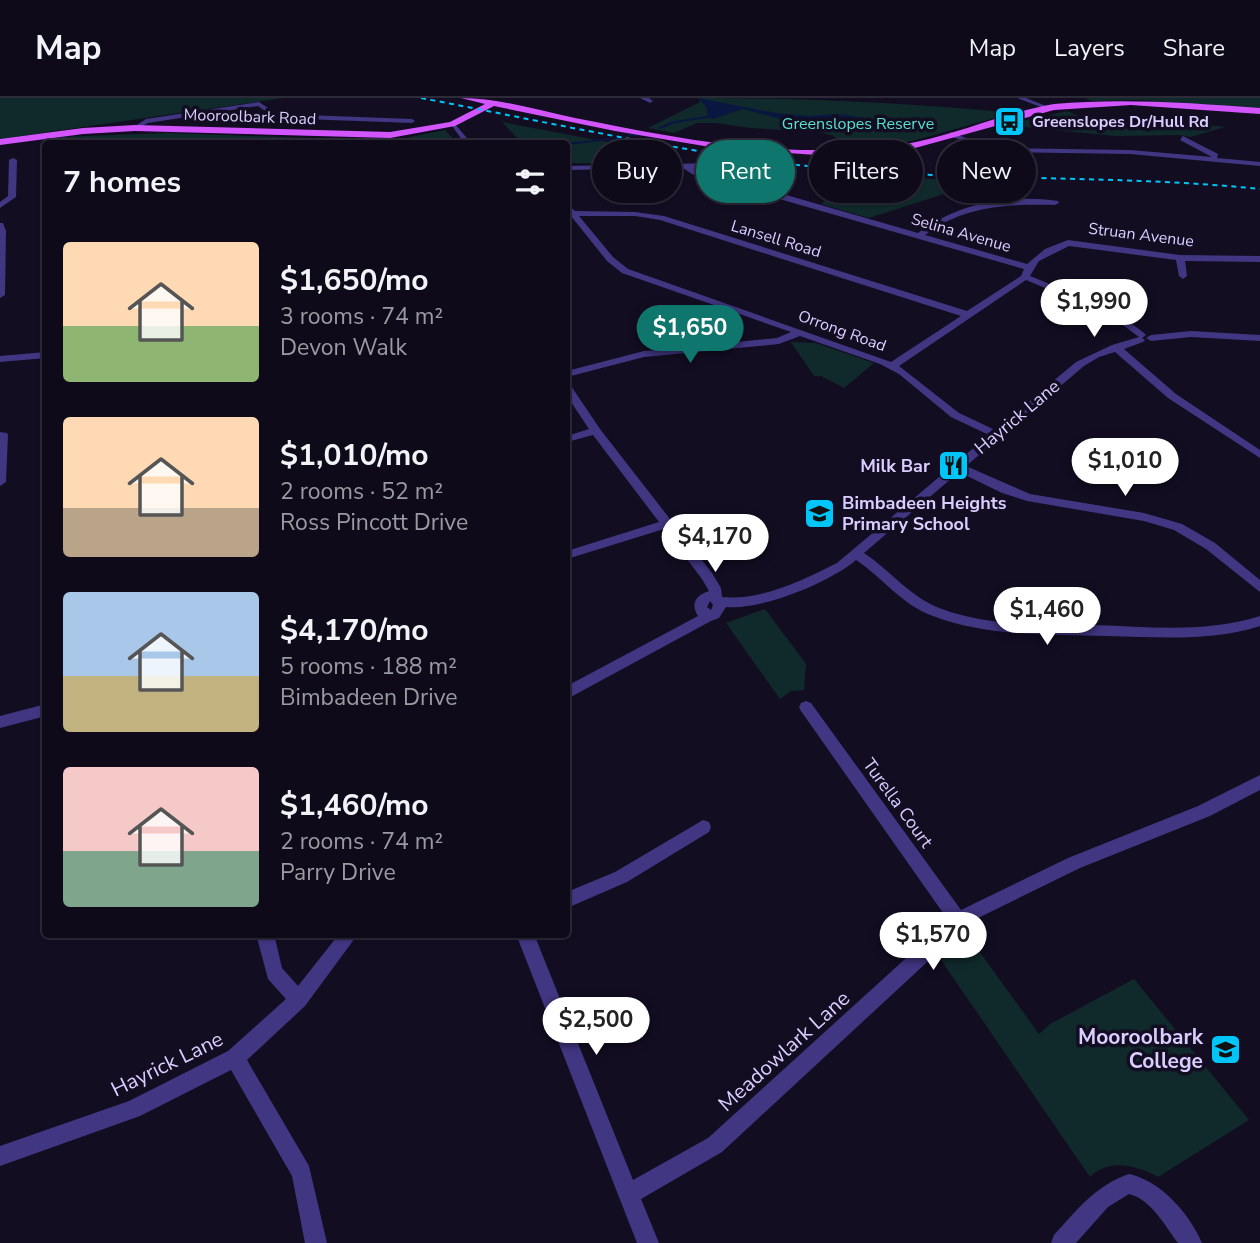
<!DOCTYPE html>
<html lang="en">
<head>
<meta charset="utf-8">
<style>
  :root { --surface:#0e0a1a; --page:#171323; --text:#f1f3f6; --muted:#9b9aa2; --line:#2e2b39; --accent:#0f766e }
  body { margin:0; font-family:"Nunito Sans",sans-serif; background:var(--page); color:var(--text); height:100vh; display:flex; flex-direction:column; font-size:26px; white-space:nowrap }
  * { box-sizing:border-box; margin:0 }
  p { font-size:23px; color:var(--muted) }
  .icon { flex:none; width:38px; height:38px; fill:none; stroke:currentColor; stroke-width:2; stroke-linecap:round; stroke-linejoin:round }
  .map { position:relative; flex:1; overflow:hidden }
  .drawer { position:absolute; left:42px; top:42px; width:528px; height:798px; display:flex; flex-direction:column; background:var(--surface); border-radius:7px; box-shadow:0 2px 5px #0004,0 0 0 2px var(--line) }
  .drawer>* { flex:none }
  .banner { position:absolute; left:592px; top:42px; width:564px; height:63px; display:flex; gap:14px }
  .price { position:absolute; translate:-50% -60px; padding:0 16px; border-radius:24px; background:#fff; color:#222; font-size:23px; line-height:46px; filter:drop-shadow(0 2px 4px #0008) }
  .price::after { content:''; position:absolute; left:50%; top:42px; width:21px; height:16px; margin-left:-10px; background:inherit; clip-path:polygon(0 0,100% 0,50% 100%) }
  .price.active { background:var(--accent); color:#fff }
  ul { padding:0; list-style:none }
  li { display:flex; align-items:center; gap:21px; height:175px; padding:0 21px }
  li span { display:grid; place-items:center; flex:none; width:196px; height:140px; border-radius:7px; color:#555 }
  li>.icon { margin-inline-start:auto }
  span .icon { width:84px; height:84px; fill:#fffc; stroke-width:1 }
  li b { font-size:30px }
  h2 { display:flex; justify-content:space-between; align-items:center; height:84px; padding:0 21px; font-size:30px }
  .tag { padding:0 24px; border-radius:32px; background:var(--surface); box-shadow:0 2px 5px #0004,0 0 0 2px var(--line); font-size:24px; line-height:63px }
  .tag.active { background:var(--accent); color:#fff }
  header { display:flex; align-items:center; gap:42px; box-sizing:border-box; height:98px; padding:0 35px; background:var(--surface); border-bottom:2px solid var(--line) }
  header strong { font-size:33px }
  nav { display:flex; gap:38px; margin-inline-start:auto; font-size:24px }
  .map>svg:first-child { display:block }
</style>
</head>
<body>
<header>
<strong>Map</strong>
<nav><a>Map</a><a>Layers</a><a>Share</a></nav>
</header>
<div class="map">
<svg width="1260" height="1145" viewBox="0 0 1260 1145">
  <rect width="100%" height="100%" fill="#130d22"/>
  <!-- green -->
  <path fill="#102a2c" d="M0 0H283L0 41Z
    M698 0C804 0 907 5 1013 15L912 43 847 51 834 38 819 34 750 30 716 25H697L674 35 648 30 700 4Z
    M1085 0H1260V11L1139 2 1091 3Z
    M1068 13 1090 24H1181L1225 29 1190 39 1179 37 1116 38 1003 27Z
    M502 24 628 48 627 66 567 65V46L502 45 518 41Z
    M445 32 457 45 60 46 59 39 168 35 391 43Z
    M823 75 969 83 953 93 869 120 821 106 841 90 826 85Z
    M791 244 816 245 874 265 844 290 821 278H814Z
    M765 511 806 566 804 592 791 593 780 601 726 525Z
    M969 839 1039 936 1050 926 1134 881 1249 1022 1158 1079C1136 1067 1109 1060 1090 1079L941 862Z"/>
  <!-- water -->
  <path fill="#081640" d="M698 0 776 15 809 18 837 16 878 22 882 26 855 33 777 20 743 11 713 21 708 19 706 9Z"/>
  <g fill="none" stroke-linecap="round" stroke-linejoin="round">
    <!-- stream -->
    <path stroke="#081640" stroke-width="2" d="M871 29 884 33 904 30
      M660 30 674 24 708 19
      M628 37H643
      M567 46 620 40"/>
    <!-- minor -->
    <path fill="#413682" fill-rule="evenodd" d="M640 0H649L653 3 650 5Z
      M1017 0H1026L1051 10 1046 11Z
      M259 4 277 16 412 21 415 23 412 25 275 20 258 8 148 25 135 32 132 30 146 21Z
      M450 25H454L472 46H465Z
      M950 34 993 50 1130 52 1212 59 1180 42 1183 38 1218 56 1217 60 1260 64V68L1130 56 992 54 950 38Z
      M13 60 17 62 16 99 0 110V104L8 98 9 62Z
      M716 65 720 67 719 69 693 70 918 135C958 105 1008 96 1058 103L1059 105 1055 107C1007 106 965 107 925 137L1027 166 1045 151 1068 142 1180 157 1260 158V164L1185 163 1187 178 1183 181 1179 178 1176 162 1069 148 1039 163 1030 178 1114 212 1144 235 1146 237 1142 240 1145 242 1143 244 1124 251 1176 296 1260 352V360L1168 300 1115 254 1099 259 1084 268 966 368 1030 396 1144 415 1182 426 1215 445 1260 482V494L1206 451 1174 432 1144 423 1027 403 1002 395 959 374 864 455C891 473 911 500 942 511 990 529 1045 526 1095 527 1151 529 1206 535 1260 518V528C1210 544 1159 539 1107 538 1049 536 988 539 933 518 902 507 883 480 856 462 831 484 760 513 726 509L719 520 711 523 567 601V588L698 518C690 506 696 497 709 493L702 481 664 431 567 461V453L659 424 593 337 567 344V338L589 331 567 298V287L571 288 600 331 712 475 721 490 722 499C761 503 803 482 837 465L989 337 951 319 899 276 880 266 800 238 779 246 644 259 567 279V273L644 253 777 240 791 234 622 175 607 163 567 113V106L575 113 635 114 664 118 967 213 1021 178 1024 171 692 76 683 70 567 72V68ZM579 118H635L660 122 961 218 891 264 628 171 613 159ZM1026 182 1108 216 1139 239 1112 247 1076 264 995 332 959 315 899 268ZM710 503 713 507 711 512 707 509Z
      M0 125H3L6 133 5 197 0 200Z
      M1191 233 1260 237V243L1191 239 1151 243 1146 240 1151 237Z
      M46 254V260L0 264V258Z
      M0 334 7 335 8 337 6 384 0 388Z
      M806 603 811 605 961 812 1068 760 1198 708 1260 677V692L1210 718 1080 770 980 819 965 829 722 1054 641 1101 659 1145H637L516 836H534L633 1082 708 1040 948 822 801 613 799 609 801 605Z
      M46 606V618L0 630V618Z
      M703 722 709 724 711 729 709 734 627 784 567 810V794L615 774Z
      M256 836H274L282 870 298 888 339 836H358L305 908 247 962 309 1068 327 1145H305L292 1078 231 972 140 1018 0 1068V1048L129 1003 228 953 286 901 268 881Z
      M1129 1076C1161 1083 1189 1115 1202 1145H1178C1165 1128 1151 1101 1129 1096L1108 1109 1076 1145H1051L1054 1137C1077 1112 1096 1087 1129 1076Z"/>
    <!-- major -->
    <path fill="#d255ff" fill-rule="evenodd" d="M461 0C499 0 537 12 575 20 656 36 739 53 821 52 853 52 885 51 916 44 963 34 1007 14 1054 6 1122 0 1192 5 1260 10V16L1131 7 1054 12 915 50 868 57H817L716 50 615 33 494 8 455 28 390 40 135 33 83 36 0 47V41L83 30 135 27 390 34 450 24 485 6Z"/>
    <!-- rail -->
    <path stroke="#00c5f9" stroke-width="2" stroke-dasharray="5 4.5" stroke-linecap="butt" d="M421 0C563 27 704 60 848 72 985 83 1123 77 1260 91"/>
  </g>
  <!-- icons -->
  <defs>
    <symbol id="bus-square" viewBox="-11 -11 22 22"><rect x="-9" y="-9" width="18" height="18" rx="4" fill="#00c5f9" stroke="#130d22"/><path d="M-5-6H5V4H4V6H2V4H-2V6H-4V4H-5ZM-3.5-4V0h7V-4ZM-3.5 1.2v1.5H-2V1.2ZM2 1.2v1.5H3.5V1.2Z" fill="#111"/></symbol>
    <symbol id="restaurant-square" viewBox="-11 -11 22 22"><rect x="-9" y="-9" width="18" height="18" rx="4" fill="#00c5f9" stroke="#130d22"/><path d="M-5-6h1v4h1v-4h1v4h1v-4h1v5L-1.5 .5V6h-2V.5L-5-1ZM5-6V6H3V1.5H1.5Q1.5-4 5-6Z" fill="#111"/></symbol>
    <symbol id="school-square" viewBox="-11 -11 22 22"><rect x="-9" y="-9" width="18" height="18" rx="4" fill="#00c5f9" stroke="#130d22"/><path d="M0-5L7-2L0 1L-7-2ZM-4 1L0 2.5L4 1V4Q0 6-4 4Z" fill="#111"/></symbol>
  </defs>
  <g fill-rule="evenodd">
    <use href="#bus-square" x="992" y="6" width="35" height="35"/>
    <use href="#restaurant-square" x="936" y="350" width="35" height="35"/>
    <use href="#school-square" x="802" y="398" width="35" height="35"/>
    <use href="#school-square" x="1208" y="934" width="35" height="35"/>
  </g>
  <g text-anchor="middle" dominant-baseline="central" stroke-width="7" stroke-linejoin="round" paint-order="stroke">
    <!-- far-street labels -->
    <g font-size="16" fill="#d9ceff" stroke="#130d22">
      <text transform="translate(250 19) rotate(2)">Mooroolbark Road</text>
      <text transform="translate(961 135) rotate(16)">Selina Avenue</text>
      <text transform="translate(1141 137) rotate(7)">Struan Avenue</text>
      <text transform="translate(776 141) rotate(17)">Lansell Road</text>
      <text transform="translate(842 233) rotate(20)">Orrong Road</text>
    </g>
    <!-- far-poi labels -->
    <g font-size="16" font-weight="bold" fill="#d9ceff" stroke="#130d22" text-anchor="start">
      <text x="1032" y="24">Greenslopes Dr/Hull Rd</text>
    </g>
    <!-- far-park labels -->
    <g font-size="16" fill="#57e2ce" stroke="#130d22">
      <text x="858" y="26">Greenslopes Reserve</text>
    </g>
    <!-- street labels -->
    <g font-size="18" fill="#d9ceff" stroke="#130d22">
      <text transform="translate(1017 319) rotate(-40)">Hayrick Lane</text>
      <text transform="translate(898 705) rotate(54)">Turella Court</text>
    </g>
    <!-- poi labels -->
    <g font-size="18" font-weight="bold" fill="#d9ceff" stroke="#130d22" text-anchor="end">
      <text x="930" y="368">Milk Bar</text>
      <text x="842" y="405" text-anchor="start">Bimbadeen Heights<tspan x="842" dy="21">Primary School</tspan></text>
    </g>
    <!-- near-poi labels -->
    <g font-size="21" font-weight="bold" fill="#d9ceff" stroke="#130d22" text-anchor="end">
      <text x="1203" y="939">Mooroolbark<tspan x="1203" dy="24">College</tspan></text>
    </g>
    <!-- near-street labels -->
    <g font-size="21" fill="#d9ceff" stroke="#130d22">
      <text transform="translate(784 953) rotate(-42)">Meadowlark Lane</text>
      <text transform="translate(167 966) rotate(-26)">Hayrick Lane</text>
    </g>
  </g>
</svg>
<b class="price" style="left:1094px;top:241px">$1,990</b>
<b class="price active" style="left:690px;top:267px">$1,650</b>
<b class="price" style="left:1125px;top:400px">$1,010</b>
<b class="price" style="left:715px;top:476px">$4,170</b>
<b class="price" style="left:1047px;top:549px">$1,460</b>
<b class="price" style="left:933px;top:874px">$1,570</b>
<b class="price" style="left:596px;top:959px">$2,500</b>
<div class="banner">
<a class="tag">Buy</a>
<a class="tag active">Rent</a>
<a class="tag">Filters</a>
<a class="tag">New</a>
</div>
<section class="drawer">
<h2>7 homes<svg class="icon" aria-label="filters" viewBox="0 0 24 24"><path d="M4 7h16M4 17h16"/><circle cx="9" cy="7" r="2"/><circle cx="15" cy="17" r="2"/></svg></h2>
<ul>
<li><span style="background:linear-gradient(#ffd9b3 60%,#8fb573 0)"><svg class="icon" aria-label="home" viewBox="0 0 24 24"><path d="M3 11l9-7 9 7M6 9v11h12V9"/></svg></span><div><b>$1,650/mo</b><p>3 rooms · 74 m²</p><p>Devon Walk</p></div></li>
<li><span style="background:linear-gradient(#ffd9b3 65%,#b9a48a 0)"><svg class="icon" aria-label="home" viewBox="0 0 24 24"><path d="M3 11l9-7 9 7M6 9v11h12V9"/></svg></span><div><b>$1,010/mo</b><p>2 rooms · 52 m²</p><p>Ross Pincott Drive</p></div></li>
<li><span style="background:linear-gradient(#a9c7e8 60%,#c2b280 0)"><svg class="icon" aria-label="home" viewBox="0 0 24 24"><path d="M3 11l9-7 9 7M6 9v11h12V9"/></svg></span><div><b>$4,170/mo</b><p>5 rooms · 188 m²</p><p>Bimbadeen Drive</p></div></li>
<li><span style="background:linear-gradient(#f6c9c9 60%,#7fa58c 0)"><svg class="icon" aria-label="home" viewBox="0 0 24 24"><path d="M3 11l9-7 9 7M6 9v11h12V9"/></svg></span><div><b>$1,460/mo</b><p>2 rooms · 74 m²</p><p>Parry Drive</p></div></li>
</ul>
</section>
</div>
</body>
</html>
